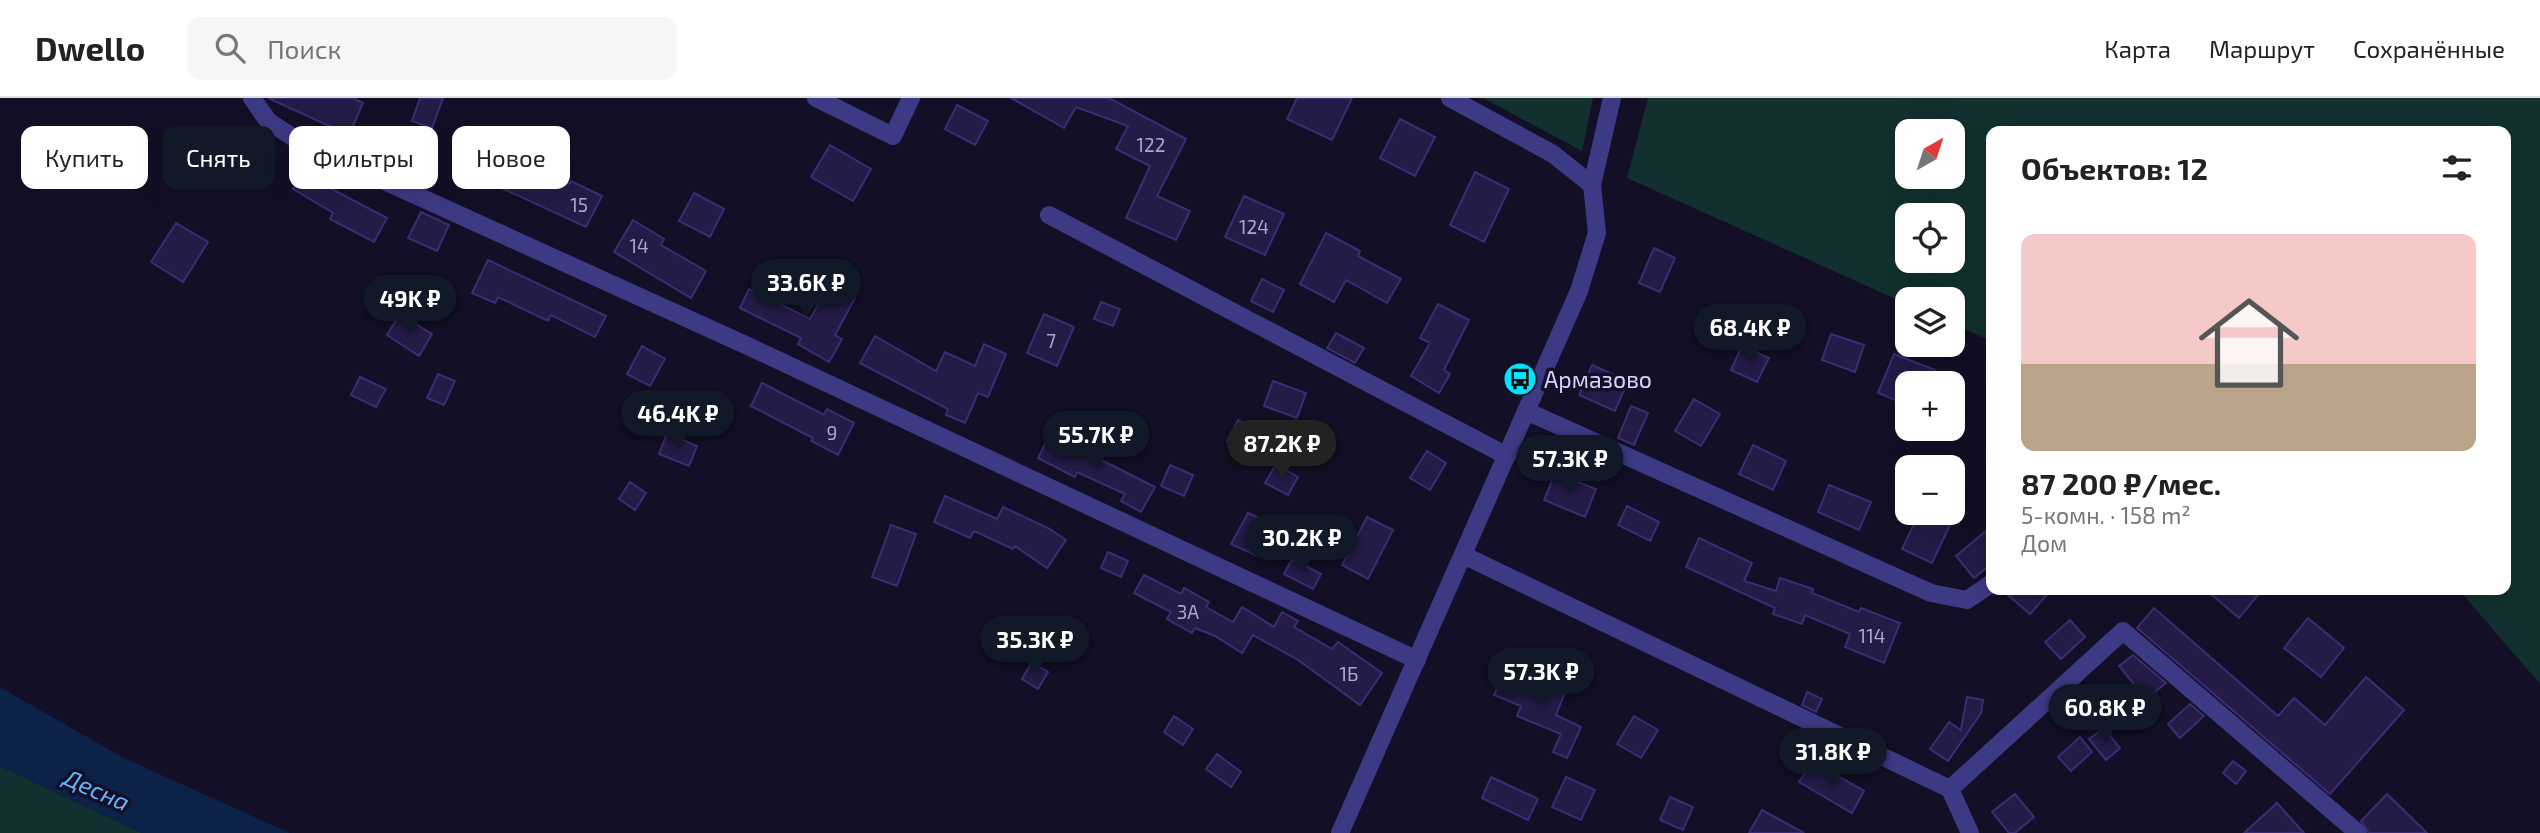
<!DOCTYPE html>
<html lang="ru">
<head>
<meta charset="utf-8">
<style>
  :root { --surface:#fff; --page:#f6f6f6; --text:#222; --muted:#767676; --line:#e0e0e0; --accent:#111827 }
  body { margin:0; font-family:"Exo 2",sans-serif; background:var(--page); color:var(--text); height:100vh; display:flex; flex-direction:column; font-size:26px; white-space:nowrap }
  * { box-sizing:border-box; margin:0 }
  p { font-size:23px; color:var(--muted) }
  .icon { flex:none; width:38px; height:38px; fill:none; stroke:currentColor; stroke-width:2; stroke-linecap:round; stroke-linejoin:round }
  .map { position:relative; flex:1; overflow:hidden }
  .side { position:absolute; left:1986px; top:28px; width:525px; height:469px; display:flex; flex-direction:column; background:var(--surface); border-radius:14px; box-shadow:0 7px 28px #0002 }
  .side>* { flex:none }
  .top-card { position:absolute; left:21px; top:28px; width:665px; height:63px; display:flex; gap:14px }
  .needle { width:46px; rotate:39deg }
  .controls { position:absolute; left:1895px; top:21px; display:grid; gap:14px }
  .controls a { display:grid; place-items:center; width:70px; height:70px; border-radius:14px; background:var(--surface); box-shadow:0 7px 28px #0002; font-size:35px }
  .price { position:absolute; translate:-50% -60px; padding:0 16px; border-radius:24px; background:var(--accent); color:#fff; font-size:23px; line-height:46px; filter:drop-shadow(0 2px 4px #0008) }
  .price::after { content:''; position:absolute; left:50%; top:42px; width:21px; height:16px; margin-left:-10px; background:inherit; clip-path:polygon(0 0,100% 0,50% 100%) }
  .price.active { background:#222; color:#fff }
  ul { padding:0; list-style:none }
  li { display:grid; align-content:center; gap:14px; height:371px; padding:0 35px }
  li span { display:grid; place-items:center; height:217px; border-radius:14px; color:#555 }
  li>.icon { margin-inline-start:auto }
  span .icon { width:126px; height:126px; fill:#fffc; stroke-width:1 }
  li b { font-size:30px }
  h2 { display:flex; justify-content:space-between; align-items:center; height:84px; padding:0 35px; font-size:30px }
  .chip { padding:0 24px; border-radius:14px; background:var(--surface); box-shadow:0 7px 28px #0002; font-size:24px; line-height:63px }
  .chip.active { background:var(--accent); color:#fff }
  header { display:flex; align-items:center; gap:42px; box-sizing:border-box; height:98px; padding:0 35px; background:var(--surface); border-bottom:2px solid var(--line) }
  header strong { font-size:33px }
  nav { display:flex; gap:38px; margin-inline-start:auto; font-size:24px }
  .search { width:490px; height:63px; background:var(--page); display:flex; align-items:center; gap:18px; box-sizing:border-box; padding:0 24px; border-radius:14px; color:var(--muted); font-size:26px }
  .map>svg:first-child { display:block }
</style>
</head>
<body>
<header>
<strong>Dwello</strong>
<div class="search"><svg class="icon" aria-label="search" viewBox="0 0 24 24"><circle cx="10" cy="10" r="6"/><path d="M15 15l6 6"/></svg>Поиск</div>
<nav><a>Карта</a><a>Маршрут</a><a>Сохранённые</a></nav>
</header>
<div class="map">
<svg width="2540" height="735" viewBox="0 0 2540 735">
  <rect width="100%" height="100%" fill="#130f26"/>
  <!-- green -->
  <path fill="#12302f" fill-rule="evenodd" d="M1483 0H1593L1582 53Z
    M1648 0H2540V586L2459 492H2506V33H1992L1991 243 1953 226V201H1908L1907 206 1627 80ZM1908 33H1953V79H1908ZM1908 117H1953V163H1908Z
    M0 668 142 735H0Z"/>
  <!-- water -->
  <path fill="#0c2248" d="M0 589 126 661 290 735H142L0 668Z"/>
  <!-- building -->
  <path fill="#241b47" stroke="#3b2d73" stroke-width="2" d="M268 0H353L363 5 349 37Z
    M420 0H443L432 30 412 23Z
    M1011 0H1109L1186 41 1157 98 1190 113 1176 142 1126 120 1150 68 1116 51 1128 28 1076 9 1064 30Z
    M1297 0H1352L1332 42 1287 21Z
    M957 7 988 23 975 47 945 31Z
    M1400 21 1435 39 1415 78 1380 60Z
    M830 47 871 71 853 103 811 79Z
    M509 58 569 86 571 83 602 98 586 129 495 87Z
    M306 70 327 83 324 87 387 120 374 144 330 121 333 115 293 91Z
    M1475 74 1509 91 1484 144 1450 127Z
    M694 95 724 111 710 139 679 123Z
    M1244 98 1284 116 1265 157 1225 139Z
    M421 114 449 127 437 153 408 140Z
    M633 122 664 141 661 147 706 173 691 200 614 154Z
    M176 125 208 144 183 184 151 164Z
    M1326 135 1360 153 1358 158 1401 181 1387 205 1346 182 1334 204 1300 186Z
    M1654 150 1675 160 1660 194 1639 185Z
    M488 162 606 218 595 239 551 217 548 223 498 199 495 205 472 195Z
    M1262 181 1284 192 1273 214 1251 203Z
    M829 186 855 200 835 237 842 241 829 264 798 246 801 240 740 210 749 191 810 221Z
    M1101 204 1120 211 1113 228 1094 221Z
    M1438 206 1469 222 1444 272 1450 276 1439 295 1411 278 1430 245 1420 240Z
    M400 216 432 236 419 258 387 237Z
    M1044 216 1074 229 1057 268 1027 255Z
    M1336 235 1364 250 1355 265 1327 250Z
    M1831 236 1864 247 1855 274 1822 262Z
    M875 238 936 273 945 254 975 268 984 246 1006 256 988 299 978 295 965 325 946 317 948 311 860 265Z
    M642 248 665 261 650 288 627 276Z
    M1742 248 1769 260 1757 284 1731 272Z
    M1894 256 1935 272 1930 285H1908V307L1878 295Z
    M1592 267 1628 283 1615 313 1579 297Z
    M438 276 455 283 444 307 427 300Z
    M360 279 386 291 376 309 351 297Z
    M1273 283 1306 295 1297 320 1264 308Z
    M762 285 824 317 827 311 854 325 838 357 811 343 813 340 751 308Z
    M1694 301 1720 316 1701 348 1675 333Z
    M1631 308 1648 315 1634 347 1618 340Z
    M1238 322 1260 334 1249 355 1227 343Z
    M667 335 697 348 689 368 659 356Z
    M1050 336 1155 389 1141 414 1121 403 1125 396 1077 374 1075 379 1038 360Z
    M1753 347 1786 363 1773 392 1739 376Z
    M1427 353 1446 365 1430 392 1410 380Z
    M1276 366 1298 379 1288 397 1265 385Z
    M1170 367 1193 377 1184 398 1161 388Z
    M1555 375 1596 391 1585 419 1544 402Z
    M630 384 646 395 635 412 619 401Z
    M1829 387 1871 404 1859 432 1818 414Z
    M945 398 997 421 1003 409 1050 431 1066 442 1047 470 1015 448 1013 451 974 433 970 440 934 424Z
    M1627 408 1659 424 1650 443 1618 427Z
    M1248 415 1272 426 1257 458 1231 446Z
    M1919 415 1950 427 1932 465 1902 451Z
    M1367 419 1393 432 1368 481 1342 467Z
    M891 427 916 436 897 488 872 479Z
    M1992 428V465L1974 480 1956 458Z
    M1699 440 1752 465 1744 483 1776 493 1780 480 1813 491 1812 495 1859 514 1861 510 1900 525 1884 565 1845 549 1850 536 1805 517 1802 526 1773 516 1775 510 1686 469Z
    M1108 454 1128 463 1121 479 1101 470Z
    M1292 461 1321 476 1313 491 1284 476Z
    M1144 477 1181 496 1184 490 1209 504 1206 509 1233 524 1242 509 1274 529 1282 514 1298 523 1294 529 1332 551 1338 544 1382 575 1360 607 1298 562 1253 537 1242 555 1215 538 1195 530 1192 535 1167 521 1171 514 1134 495Z
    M2002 492H2051L2030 516Z
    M2206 492H2262L2239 520Z
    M2154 510 2278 618 2294 600 2325 627 2366 579 2404 612 2330 696 2137 530Z
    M2308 520 2344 550 2321 579 2284 550Z
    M2070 522 2085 539 2061 561 2045 544Z
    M2133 557 2166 585 2146 601 2119 568Z
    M1032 564 1048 574 1038 591 1022 581Z
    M1524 575 1566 592 1556 617 1581 629 1567 660 1553 654 1561 636 1517 618 1521 608 1494 597 1502 579 1519 586Z
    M1807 594 1822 601 1816 614 1802 607Z
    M1967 599 1983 602 1981 615 1948 663 1930 651 1949 624 1961 632Z
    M2190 606 2204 618 2180 640 2168 626Z
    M1174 618 1193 631 1183 647 1164 634Z
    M1634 618 1658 632 1641 660 1617 646Z
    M2104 630 2120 650 2106 662 2089 641Z
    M2080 639 2092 654 2071 673 2058 659Z
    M1217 656 1241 674 1231 689 1206 671Z
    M2233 663 2246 673 2236 686 2223 675Z
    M1811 666 1835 683 1838 678 1864 693 1852 715 1799 684Z
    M1491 679 1538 701 1528 722 1482 700Z
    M1566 679 1595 692 1581 722 1552 709Z
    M2015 696 2034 719 2015 735H2009L1992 714Z
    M2387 696 2427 735H2369L2361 723Z
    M1670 699 1693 709 1683 732 1660 722Z
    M2277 705 2304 735H2244Z
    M1762 712 1804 735H1749Z"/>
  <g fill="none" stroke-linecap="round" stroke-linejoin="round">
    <!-- minor -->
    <path stroke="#3d3a85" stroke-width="18" d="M252 0 268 23 303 46 750 249 1417 562
      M816 0 893 38 911 0
      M1592 87 1612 0
      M1049 117 1507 358
      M1526 313 1931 495 1967 502 1992 485
      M1463 457 1950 691 2123 533 2358 735
      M1950 691 1970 735"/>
    <!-- tertiary -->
    <path stroke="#3d3a85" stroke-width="18" d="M1340 735 1579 193 1597 135 1592 87 1553 56 1450 0"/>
  </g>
  <!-- icons -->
  <defs>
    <symbol id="bus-disc" viewBox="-11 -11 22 22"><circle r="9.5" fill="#00e5ff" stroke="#130f26"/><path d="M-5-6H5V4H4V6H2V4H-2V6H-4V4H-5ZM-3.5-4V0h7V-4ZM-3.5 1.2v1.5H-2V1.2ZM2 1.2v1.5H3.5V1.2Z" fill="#111"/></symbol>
  </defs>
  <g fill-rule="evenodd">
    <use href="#bus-disc" x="1501" y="262" width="38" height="38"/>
  </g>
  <g text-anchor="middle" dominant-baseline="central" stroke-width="7" stroke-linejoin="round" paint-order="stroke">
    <!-- number labels -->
    <g font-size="19" fill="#aca6d1">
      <text x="1151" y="46">122</text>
      <text x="579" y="106">15</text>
      <text x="1254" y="128">124</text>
      <text x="639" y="147">14</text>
      <text x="1051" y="242">7</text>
      <text x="832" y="334">9</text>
      <text x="1188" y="513">3А</text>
      <text x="1872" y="537">114</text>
      <text x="1349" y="575">1Б</text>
    </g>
    <!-- poi labels -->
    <g font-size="23" fill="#d9d4ff" stroke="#130f26" text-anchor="start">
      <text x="1544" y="281">Армазово</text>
    </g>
    <!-- water labels -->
    <g font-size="24" font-style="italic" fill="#62b6ff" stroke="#130f26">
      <text transform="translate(97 691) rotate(24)">Десна</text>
    </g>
  </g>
</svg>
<div class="controls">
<a><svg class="needle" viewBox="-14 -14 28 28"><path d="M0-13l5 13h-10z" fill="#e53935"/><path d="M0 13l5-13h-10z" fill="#767676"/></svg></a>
<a><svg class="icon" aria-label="locate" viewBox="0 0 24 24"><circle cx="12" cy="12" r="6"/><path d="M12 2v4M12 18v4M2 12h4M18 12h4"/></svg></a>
<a><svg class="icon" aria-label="layers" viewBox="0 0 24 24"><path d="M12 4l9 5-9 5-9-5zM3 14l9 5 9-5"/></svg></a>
<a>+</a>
<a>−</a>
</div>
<b class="price" style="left:806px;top:221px">33.6K ₽</b>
<b class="price" style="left:410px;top:237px">49K ₽</b>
<b class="price" style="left:1750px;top:266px">68.4K ₽</b>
<b class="price" style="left:678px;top:352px">46.4K ₽</b>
<b class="price" style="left:1096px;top:373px">55.7K ₽</b>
<b class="price active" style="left:1282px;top:382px">87.2K ₽</b>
<b class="price" style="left:1570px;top:397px">57.3K ₽</b>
<b class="price" style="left:1302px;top:476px">30.2K ₽</b>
<b class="price" style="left:1035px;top:578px">35.3K ₽</b>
<b class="price" style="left:1541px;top:610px">57.3K ₽</b>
<b class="price" style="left:2105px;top:646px">60.8K ₽</b>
<b class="price" style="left:1833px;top:690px">31.8K ₽</b>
<div class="top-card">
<a class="chip">Купить</a>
<a class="chip active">Снять</a>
<a class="chip">Фильтры</a>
<a class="chip">Новое</a>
</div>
<section class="side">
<h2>Объектов: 12<svg class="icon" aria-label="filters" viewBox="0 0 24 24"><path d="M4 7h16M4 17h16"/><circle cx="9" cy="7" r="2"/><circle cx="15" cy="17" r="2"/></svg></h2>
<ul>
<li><span style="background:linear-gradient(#f6c9c9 60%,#b9a48a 0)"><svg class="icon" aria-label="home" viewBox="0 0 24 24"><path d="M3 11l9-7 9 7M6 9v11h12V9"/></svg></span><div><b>87 200 ₽/мес.</b><p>5-комн. · 158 m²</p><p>Дом</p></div></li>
</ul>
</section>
</div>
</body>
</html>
